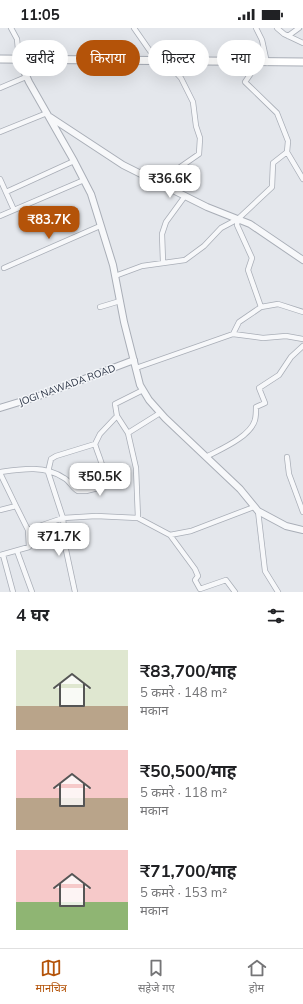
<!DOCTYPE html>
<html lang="hi">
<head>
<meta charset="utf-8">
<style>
  :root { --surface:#fff; --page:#f2f2f2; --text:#202124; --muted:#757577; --line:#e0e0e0; --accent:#b45309 }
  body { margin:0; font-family:Mulish,"Noto Sans Devanagari",sans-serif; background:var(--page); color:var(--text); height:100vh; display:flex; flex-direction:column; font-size:15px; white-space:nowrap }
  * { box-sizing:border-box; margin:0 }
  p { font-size:13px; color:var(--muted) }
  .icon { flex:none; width:22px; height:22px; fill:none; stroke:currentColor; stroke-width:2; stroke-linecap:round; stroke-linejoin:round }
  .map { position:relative; height:564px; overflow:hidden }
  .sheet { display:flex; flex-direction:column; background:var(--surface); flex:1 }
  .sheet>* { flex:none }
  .top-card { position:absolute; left:12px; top:12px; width:279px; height:36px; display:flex; gap:8px }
  .price { position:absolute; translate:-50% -34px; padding:0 9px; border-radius:8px; background:#fff; color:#222; font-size:13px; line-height:26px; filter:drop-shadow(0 1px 2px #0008) }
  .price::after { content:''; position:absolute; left:50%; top:24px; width:12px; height:9px; margin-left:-6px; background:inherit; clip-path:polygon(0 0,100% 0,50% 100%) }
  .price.active { background:var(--accent); color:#fff }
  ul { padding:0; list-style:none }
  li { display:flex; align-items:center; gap:12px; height:100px; padding:0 16px }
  li span { display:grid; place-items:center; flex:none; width:112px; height:80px; border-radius:0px; color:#555 }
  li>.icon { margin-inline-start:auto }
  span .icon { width:48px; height:48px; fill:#fffc; stroke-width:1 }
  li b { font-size:17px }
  h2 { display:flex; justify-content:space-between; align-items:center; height:48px; padding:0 16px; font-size:17px }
  .tag { padding:0 14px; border-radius:18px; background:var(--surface); box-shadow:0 4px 16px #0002; font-size:14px; line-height:36px }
  .tag.active { background:var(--accent); color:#fff }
  .status { display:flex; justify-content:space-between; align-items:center; height:28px; padding:0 20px; background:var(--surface); direction:ltr }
  .status svg { height:11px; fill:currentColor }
  .dock { display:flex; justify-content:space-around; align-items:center; height:56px; border-top:1px solid var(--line); background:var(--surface); font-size:11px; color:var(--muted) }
  .dock a { display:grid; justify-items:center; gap:2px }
  .dock .active { color:var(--accent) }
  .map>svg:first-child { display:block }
</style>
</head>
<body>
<div class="status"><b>11:05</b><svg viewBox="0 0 49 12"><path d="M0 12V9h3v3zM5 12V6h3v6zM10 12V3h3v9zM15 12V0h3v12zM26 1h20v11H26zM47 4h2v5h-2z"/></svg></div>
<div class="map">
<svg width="303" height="564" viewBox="0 0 303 564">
  <rect width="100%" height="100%" fill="#e4e7ec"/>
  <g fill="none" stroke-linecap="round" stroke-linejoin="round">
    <defs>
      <path id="minor" d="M11 0 17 11 19 32
        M134 0 157 33
        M256 0 262 12 267 35
        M277 0 284 6 303 15
        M288 8 299 0
        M258 35 245 54 277 85 288 113 287 124 303 151
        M0 60 26 49
        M0 104 47 85
        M0 151 14 182
        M161 156 176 142 199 126 200 110 196 98 193 74 181 50 166 34
        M6 164 74 133
        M0 188 84 152
        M238 191 237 197 252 230 248 242 261 279
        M163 234 162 206 166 194 185 168
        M4 240 100 198
        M115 248 142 238 185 232 204 218 221 200 238 191 272 159 273 135 287 124
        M100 279 120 273
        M233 306 239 294 261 279 278 276 303 284
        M136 340 233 306 263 310 286 308 303 311
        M128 405 160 385
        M206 429C221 421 250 409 255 392 256 388 256 383 256 379L265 375 259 360 279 347 291 329 303 318
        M287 429 289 446 303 484
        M0 444C21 441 45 437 64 450 70 453 72 460 78 463H86L102 459C109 447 98 428 95 416L100 406 117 388
        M0 445 16 478 0 482
        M258 483 265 543 278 564
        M138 490 136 440 128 405 117 388 115 376 143 362
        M28 502 63 490 96 488 138 490 170 507 195 541 198 548 195 552 200 561 226 552 235 564
        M170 507 191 503 254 479
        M17 523 32 564
        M0 527 29 519 28 502 16 478
        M3 527 13 564
        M75 564 66 522 63 490 48 444 51 431 56 428 95 416"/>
      <path id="tertiary" d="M19 32 29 54 74 133 91 166 113 237 124 294 140 357 149 372 165 390 240 461 258 483 286 498 303 502
        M50 89 123 137 207 179 250 196 303 232
        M0 380 39 368 134 332"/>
      <path id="secondary" d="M0 31 303 34"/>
    </defs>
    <!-- minor casing -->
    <use href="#minor" stroke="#a9aeb7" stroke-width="6"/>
    <!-- tertiary casing -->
    <use href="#tertiary" stroke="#a9aeb7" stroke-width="8"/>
    <!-- secondary casing -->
    <use href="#secondary" stroke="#a9aeb7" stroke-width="9"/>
    <!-- minor -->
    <use href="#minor" stroke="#f7f8fa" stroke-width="4.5"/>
    <!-- tertiary -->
    <use href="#tertiary" stroke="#f7f8fa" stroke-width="6"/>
    <!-- secondary -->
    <use href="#secondary" stroke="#fff" stroke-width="7"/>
  </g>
  <g text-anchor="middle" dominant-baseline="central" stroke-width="3" stroke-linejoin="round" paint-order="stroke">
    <!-- street labels -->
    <g font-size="10" fill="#2b3445" stroke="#f4f6f9">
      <text transform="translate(67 357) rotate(-20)">JOGI NAWADA ROAD</text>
    </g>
  </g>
</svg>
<b class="price" style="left:170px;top:171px">₹36.6K</b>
<b class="price active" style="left:49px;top:212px">₹83.7K</b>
<b class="price" style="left:100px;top:469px">₹50.5K</b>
<b class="price" style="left:59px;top:529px">₹71.7K</b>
<div class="top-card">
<a class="tag">खरीदें</a>
<a class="tag active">किराया</a>
<a class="tag">फ़िल्टर</a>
<a class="tag">नया</a>
</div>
</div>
<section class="sheet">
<h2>4 घर<svg class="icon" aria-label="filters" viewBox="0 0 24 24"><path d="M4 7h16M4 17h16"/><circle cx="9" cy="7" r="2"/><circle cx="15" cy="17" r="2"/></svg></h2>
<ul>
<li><span style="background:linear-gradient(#dfe7d0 70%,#b9a48a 0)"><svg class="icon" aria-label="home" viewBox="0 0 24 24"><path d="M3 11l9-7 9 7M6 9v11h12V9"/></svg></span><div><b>₹83,700/माह</b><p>5 कमरे · 148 m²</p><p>मकान</p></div></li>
<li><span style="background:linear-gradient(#f6c9c9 60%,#b9a48a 0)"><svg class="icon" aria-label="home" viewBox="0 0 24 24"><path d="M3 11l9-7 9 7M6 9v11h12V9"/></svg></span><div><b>₹50,500/माह</b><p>5 कमरे · 118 m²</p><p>मकान</p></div></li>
<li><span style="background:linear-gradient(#f6c9c9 65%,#8fb573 0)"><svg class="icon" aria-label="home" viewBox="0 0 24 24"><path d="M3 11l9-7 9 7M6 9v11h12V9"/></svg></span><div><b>₹71,700/माह</b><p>5 कमरे · 153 m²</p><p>मकान</p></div></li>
</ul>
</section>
<nav class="dock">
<a class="active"><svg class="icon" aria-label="map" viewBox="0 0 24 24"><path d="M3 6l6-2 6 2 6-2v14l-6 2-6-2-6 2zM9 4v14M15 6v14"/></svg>मानचित्र</a>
<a><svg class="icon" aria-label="saved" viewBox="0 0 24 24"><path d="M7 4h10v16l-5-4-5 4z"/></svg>सहेजे गए</a>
<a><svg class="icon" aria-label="home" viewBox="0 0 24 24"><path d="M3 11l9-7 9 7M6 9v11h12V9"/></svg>होम</a>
</nav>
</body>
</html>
